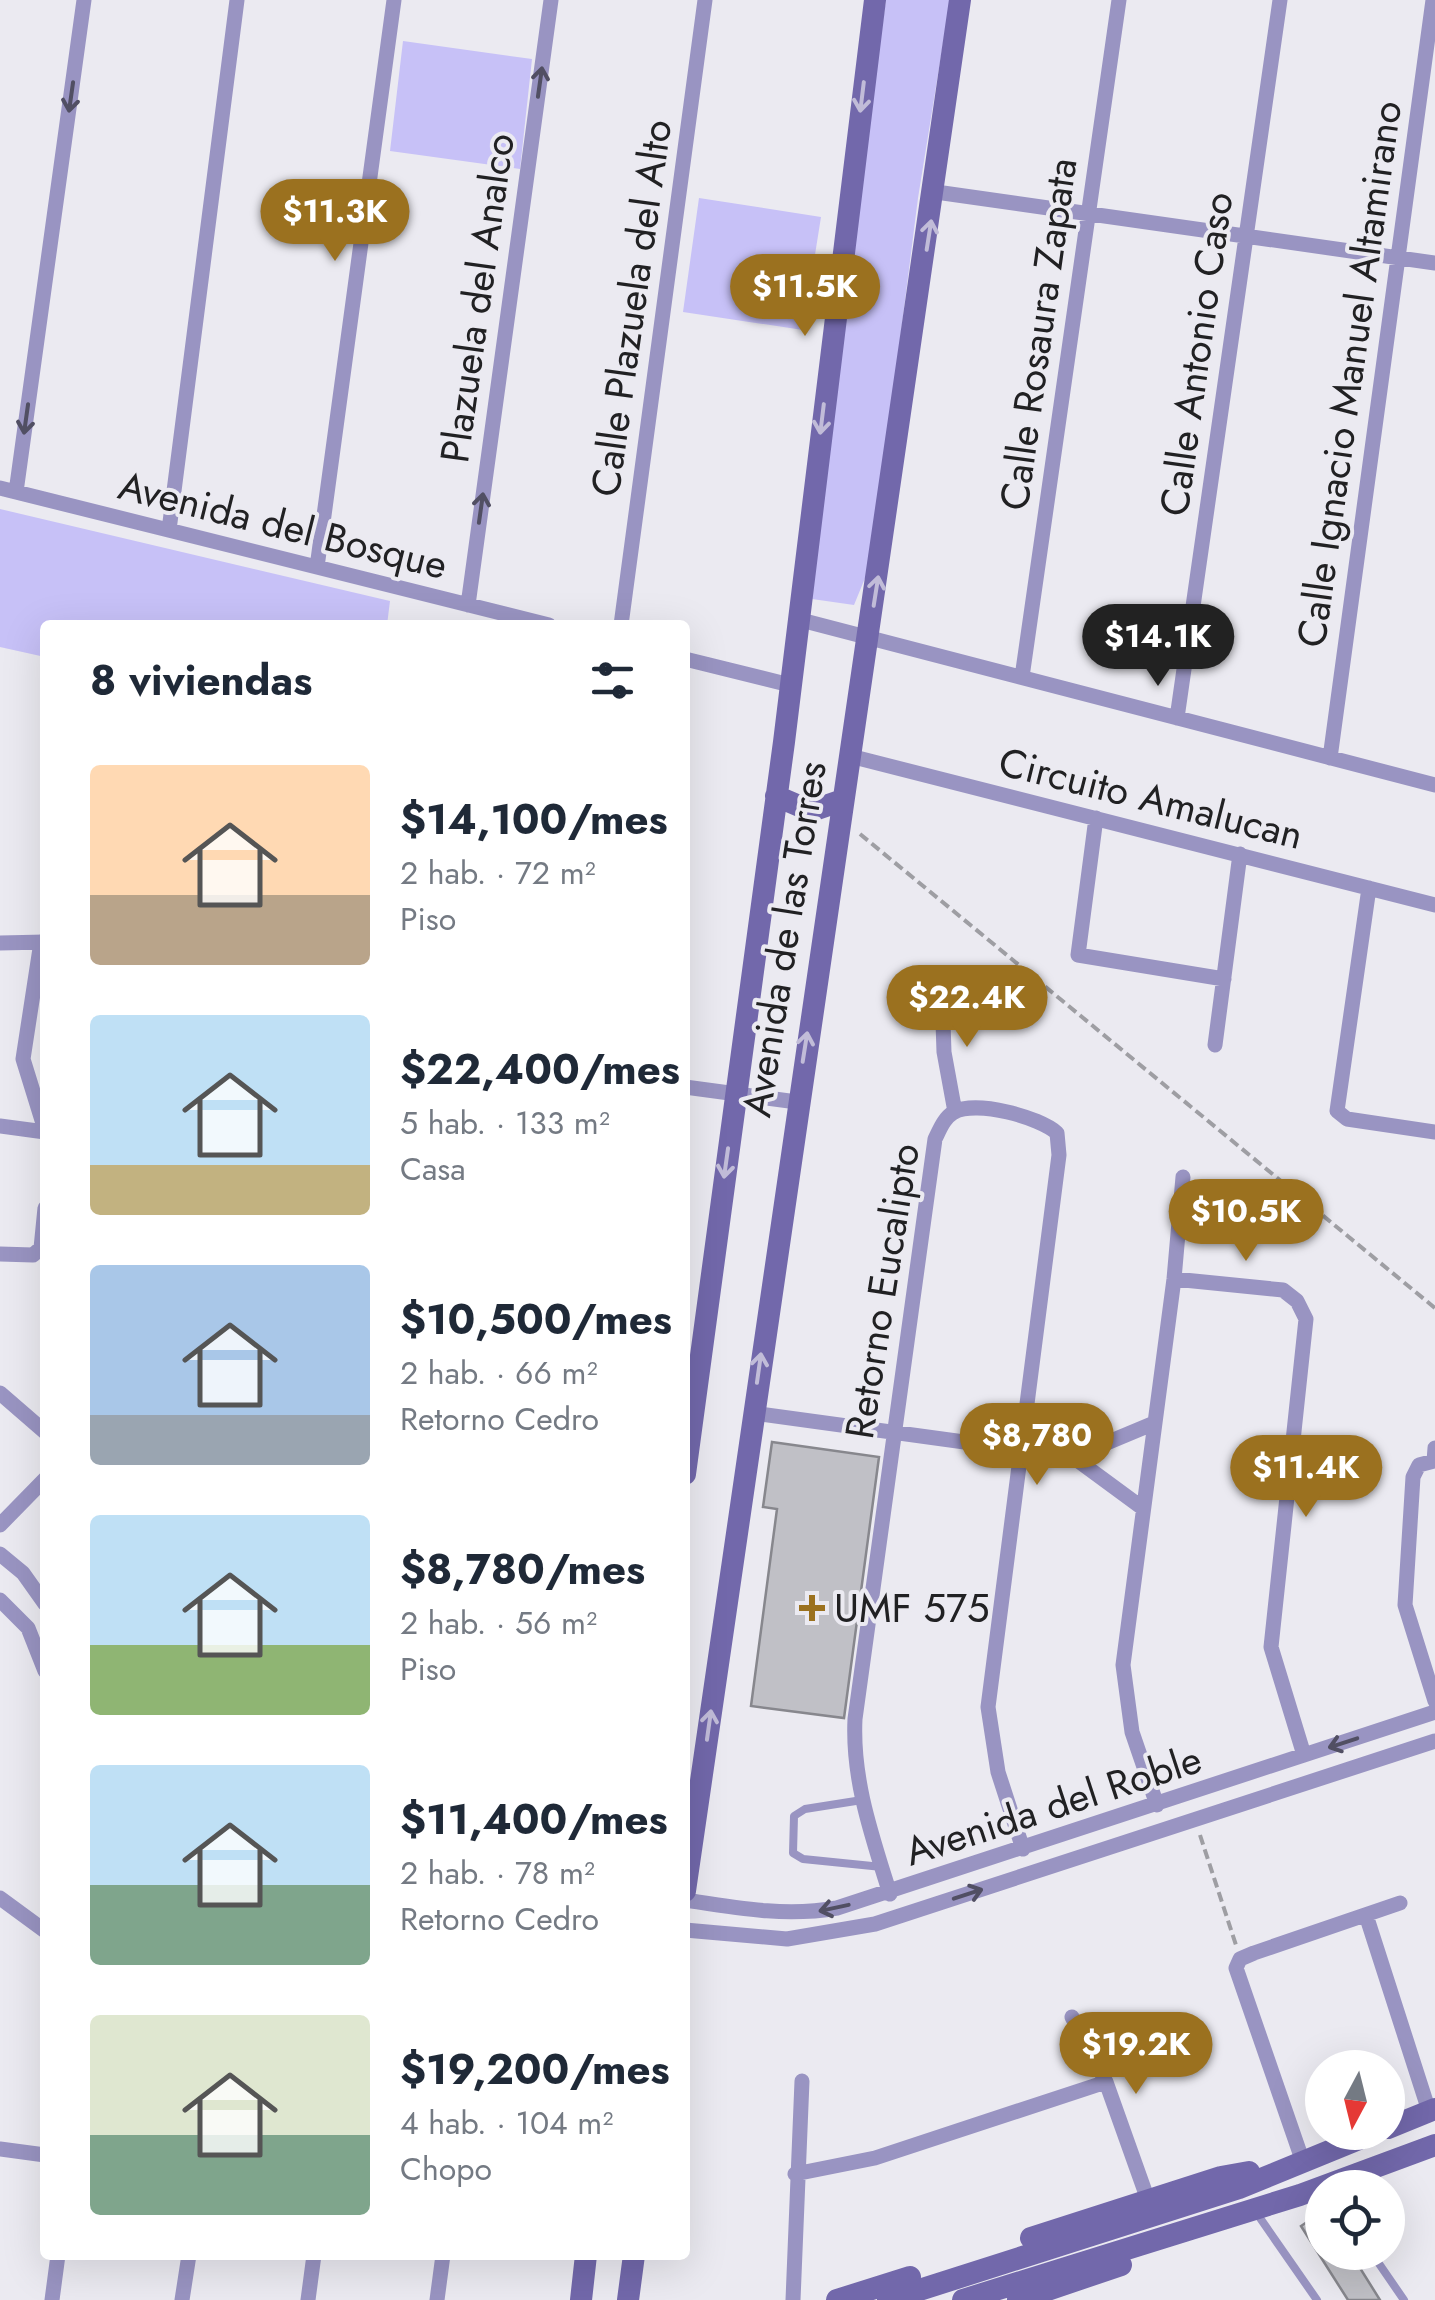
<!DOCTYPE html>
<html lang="es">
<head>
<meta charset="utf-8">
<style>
  :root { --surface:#fff; --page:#f2f2f3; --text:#1f2937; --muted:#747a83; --accent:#9b711f }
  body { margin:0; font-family:Jost,sans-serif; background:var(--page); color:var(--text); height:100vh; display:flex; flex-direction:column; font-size:38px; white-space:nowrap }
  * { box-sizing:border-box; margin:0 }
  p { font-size:32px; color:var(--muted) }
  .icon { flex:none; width:55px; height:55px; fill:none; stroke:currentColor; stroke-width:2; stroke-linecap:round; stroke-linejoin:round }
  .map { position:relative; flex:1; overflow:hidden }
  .panel { position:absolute; left:40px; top:620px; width:650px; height:1640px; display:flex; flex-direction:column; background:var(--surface); border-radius:10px; box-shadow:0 10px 40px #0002 }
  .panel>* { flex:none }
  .needle { width:65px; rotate:187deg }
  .fabs { position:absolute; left:1305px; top:2050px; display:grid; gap:20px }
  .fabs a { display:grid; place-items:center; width:100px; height:100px; border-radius:50%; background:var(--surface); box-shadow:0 10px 40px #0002; font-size:50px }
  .price { position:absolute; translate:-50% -85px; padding:0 22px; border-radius:35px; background:var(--accent); color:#fff; font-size:32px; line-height:65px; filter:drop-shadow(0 2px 5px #0008) }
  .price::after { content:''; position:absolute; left:50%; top:60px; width:30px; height:22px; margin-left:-15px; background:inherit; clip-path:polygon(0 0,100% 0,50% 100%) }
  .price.current { background:#222; color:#fff }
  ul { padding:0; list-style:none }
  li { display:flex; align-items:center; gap:30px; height:250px; padding:0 50px }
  li span { display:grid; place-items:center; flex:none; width:280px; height:200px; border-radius:10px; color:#555 }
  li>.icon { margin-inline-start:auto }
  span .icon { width:120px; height:120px; fill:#fffc; stroke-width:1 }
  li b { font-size:42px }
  h2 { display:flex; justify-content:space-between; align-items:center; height:120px; padding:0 50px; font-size:42px }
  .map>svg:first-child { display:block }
</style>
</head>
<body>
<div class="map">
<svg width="1435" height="2300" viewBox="0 0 1435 2300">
  <rect width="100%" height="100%" fill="#ebeaf1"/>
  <!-- green -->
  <path fill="#c7c1f7" d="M886 0H950L918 198 872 561 854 605 812 599 865 143Z
    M403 41 532 59 520 169 390 151Z
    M699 198 821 217 803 330 683 312Z
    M0 509 390 601 387 625H45V657L0 647Z"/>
  <!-- building -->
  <path fill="#c0c0c6" stroke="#87878d" stroke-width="2.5" d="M772 1442 879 1457 844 1718 751 1706 777 1509 763 1507Z
    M1322 2212V2252H1350L1380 2300H1348L1301 2226Z"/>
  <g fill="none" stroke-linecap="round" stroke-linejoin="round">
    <!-- path -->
    <path stroke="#9e9ea3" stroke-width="4" stroke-dasharray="10 5" stroke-linecap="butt" d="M860 834 1435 1308
      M1200 1835 1236 1945"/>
    <!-- lane -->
    <path stroke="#9994c2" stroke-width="8" d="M862 1800 805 1809 794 1816 793 1853 803 1859 882 1867
      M1260 2218 1317 2300
      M1371 2252 1404 2300"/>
    <!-- street -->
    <path stroke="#9994c2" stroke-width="15" d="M936 192 1435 263
      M0 488 549 625
      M16 492 84 0
      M169 530 237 0
      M317 567 394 0
      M468 605 551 0
      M797 619 1435 785
      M621 625 705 0
      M685 659 790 685
      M1022 677 1119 0
      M1177 718 1280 0
      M850 756 1435 905
      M1330 758 1433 0
      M1096 818 1078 955 1224 979
      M1369 888 1337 1111 1347 1119 1435 1132
      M41 942 23 1059 45 1130
      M0 943 45 942
      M942 992 944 1052 955 1112
      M1215 1045 1240 854
      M685 1087 797 1102
      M0 1126 45 1132
      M0 1254 33 1255 41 1248 45 1208
      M1174 1279 1283 1290 1297 1301 1306 1319 1271 1647 1304 1755
      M0 1393 45 1432
      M753 1413 1073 1457 1141 1507
      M1435 1448 1434 1461 1419 1465 1413 1477 1405 1605 1435 1701
      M1073 1457 1152 1424
      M0 1525 45 1479
      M0 1554 23 1573 45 1604
      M0 1600 28 1628 45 1671
      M1157 1805 1132 1732 1123 1665 1174 1279 1183 1177
      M890 1894C872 1836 852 1780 855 1719L935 1139C940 1129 944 1118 954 1112 977 1100 1039 1117 1057 1133L1059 1155 988 1707 998 1772 1023 1849
      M0 1898 45 1931
      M685 1900C737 1908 785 1917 837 1908L1435 1712
      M1366 1915 1429 2111
      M685 1930 787 1939 875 1924 1435 1741
      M1072 2017 1106 2082 1148 2200
      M0 2149 45 2155
      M1303 2162 1236 1968 1240 1959 1254 1953 1400 1903
      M795 2174 875 2158 1106 2082
      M52 2300 58 2255
      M182 2300 189 2255
      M308 2300 314 2255
      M437 2300 443 2255
      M793 2300 802 2081"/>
    <!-- secondary -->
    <path stroke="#7268ab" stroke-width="22" d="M776 796 811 811 843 800
      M685 1474 784 742 875 0
      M685 1891 960 0
      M1388 2128 1435 2109
      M1031 2238 1221 2177 1249 2172
      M581 2300 586 2255
      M628 2300 634 2255
      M837 2300 910 2277
      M888 2300 1239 2188 1376 2132
      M963 2300 1300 2195 1435 2145
      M1018 2300 1121 2265"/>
  </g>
  <!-- one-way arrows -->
  <defs><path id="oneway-shaft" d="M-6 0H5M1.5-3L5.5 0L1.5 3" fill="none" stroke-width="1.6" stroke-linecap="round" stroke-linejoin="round" transform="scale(2.5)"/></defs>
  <g stroke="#514f63">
    <use href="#oneway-shaft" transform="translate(540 82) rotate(-82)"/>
    <use href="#oneway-shaft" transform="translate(71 97) rotate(98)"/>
    <use href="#oneway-shaft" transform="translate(26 419) rotate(98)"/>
    <use href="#oneway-shaft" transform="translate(481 508) rotate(-82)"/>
    <use href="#oneway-shaft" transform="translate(1343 1743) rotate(162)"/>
    <use href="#oneway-shaft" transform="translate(968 1894) rotate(-18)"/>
    <use href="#oneway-shaft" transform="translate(834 1908) rotate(168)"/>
  </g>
  <g stroke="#c1bcd8">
    <use href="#oneway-shaft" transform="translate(862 97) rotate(97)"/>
    <use href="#oneway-shaft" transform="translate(929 235) rotate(-81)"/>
    <use href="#oneway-shaft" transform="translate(822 419) rotate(97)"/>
    <use href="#oneway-shaft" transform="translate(876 591) rotate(-81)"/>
    <use href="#oneway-shaft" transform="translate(805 1047) rotate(-81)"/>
    <use href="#oneway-shaft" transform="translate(726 1163) rotate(98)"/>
    <use href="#oneway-shaft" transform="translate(759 1368) rotate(-82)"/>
    <use href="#oneway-shaft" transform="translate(709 1725) rotate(-82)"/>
  </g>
  <!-- markers -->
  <path fill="#9b711f" stroke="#ebeaf1" stroke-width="4" d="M807 1593h10v10h10v10h-10v10h-10v-10h-10v-10h10z"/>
  <g text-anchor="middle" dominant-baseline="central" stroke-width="8" stroke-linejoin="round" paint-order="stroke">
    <!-- street labels -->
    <g font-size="40" fill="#212123" stroke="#ebeaf1">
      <text transform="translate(477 298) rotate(-82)">Plazuela del Analco</text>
      <text transform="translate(631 308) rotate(-82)">Calle Plazuela del Alto</text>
      <text transform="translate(1038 334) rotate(-82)">Calle Rosaura Zapata</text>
      <text transform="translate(1196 354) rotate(-82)">Calle Antonio Caso</text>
      <text transform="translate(1349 374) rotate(-82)">Calle Ignacio Manuel Altamirano</text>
      <text transform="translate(283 525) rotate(14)">Avenida del Bosque</text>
      <text transform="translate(1151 798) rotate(14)">Circuito Amalucan</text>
      <text transform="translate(784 939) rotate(-81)">Avenida de las Torres</text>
      <text transform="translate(882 1291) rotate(-81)">Retorno Eucalipto</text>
      <text transform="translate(1053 1805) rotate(-18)">Avenida del Roble</text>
    </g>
    <!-- poi labels -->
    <g font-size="40" fill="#212123" stroke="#ebeaf1" text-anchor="start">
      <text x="834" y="1608">UMF 575</text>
    </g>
  </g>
</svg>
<div class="fabs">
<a><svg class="needle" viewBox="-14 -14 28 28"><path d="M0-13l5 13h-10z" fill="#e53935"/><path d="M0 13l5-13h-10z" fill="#747a83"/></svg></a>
<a><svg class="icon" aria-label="locate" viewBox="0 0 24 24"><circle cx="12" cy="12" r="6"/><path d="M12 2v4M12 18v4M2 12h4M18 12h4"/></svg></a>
</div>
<b class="price" style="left:335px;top:264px">$11.3K</b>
<b class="price" style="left:805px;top:339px">$11.5K</b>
<b class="price current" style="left:1158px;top:689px">$14.1K</b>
<b class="price" style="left:967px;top:1050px">$22.4K</b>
<b class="price" style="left:1246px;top:1264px">$10.5K</b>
<b class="price" style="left:1037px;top:1488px">$8,780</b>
<b class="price" style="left:1306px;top:1520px">$11.4K</b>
<b class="price" style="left:1136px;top:2097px">$19.2K</b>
<section class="panel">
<h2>8 viviendas<svg class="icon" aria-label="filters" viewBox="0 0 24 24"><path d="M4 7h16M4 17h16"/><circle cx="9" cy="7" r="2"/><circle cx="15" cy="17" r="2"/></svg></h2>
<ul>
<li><span style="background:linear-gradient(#ffd9b3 65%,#b9a48a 0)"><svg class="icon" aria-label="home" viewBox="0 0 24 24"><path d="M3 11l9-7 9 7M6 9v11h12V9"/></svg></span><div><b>$14,100/mes</b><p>2 hab. · 72 m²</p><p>Piso</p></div></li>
<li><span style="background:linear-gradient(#bfe0f5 75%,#c2b280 0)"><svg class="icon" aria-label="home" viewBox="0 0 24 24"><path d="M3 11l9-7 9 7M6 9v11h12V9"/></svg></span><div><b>$22,400/mes</b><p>5 hab. · 133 m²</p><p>Casa</p></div></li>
<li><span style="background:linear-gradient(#a9c7e8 75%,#9aa5b1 0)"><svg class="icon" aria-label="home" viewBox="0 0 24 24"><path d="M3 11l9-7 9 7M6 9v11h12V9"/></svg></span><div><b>$10,500/mes</b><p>2 hab. · 66 m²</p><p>Retorno Cedro</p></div></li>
<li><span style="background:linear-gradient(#bfe0f5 65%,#8fb573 0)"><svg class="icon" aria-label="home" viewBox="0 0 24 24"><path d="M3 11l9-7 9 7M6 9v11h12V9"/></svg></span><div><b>$8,780/mes</b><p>2 hab. · 56 m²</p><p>Piso</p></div></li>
<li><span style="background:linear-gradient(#bfe0f5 60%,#7fa58c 0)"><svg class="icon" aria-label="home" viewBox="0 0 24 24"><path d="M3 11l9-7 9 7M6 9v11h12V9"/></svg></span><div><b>$11,400/mes</b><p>2 hab. · 78 m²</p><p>Retorno Cedro</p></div></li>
<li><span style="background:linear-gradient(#dfe7d0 60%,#7fa58c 0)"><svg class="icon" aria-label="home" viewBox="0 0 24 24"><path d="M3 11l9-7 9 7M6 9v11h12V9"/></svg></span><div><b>$19,200/mes</b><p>4 hab. · 104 m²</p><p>Chopo</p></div></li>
</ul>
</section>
</div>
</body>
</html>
